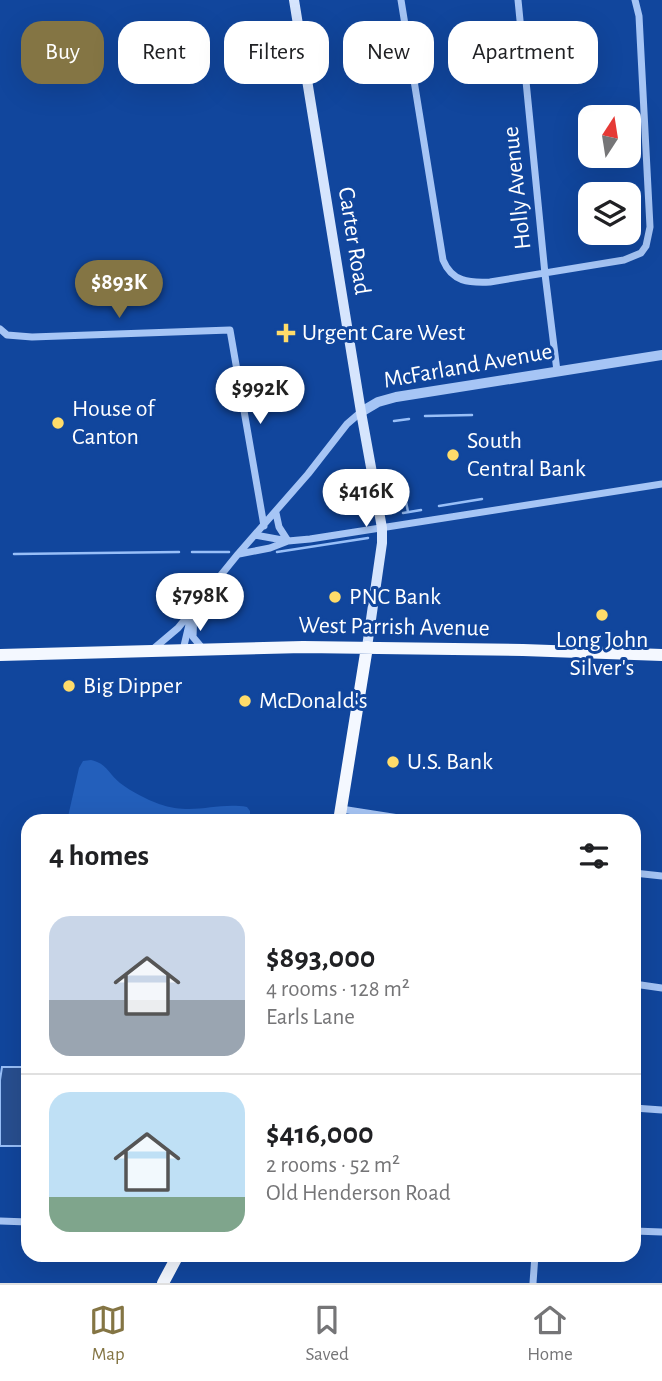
<!DOCTYPE html>
<html lang="en">
<head>
<meta charset="utf-8">
<style>
  :root { --surface:#fff; --page:#f6f6f6; --text:#202124; --muted:#757577; --line:#e0e0e0; --accent:#847544 }
  body { margin:0; font-family:"Alegreya Sans",sans-serif; background:var(--page); color:var(--text); height:100vh; display:flex; flex-direction:column; font-size:26px; white-space:nowrap }
  * { box-sizing:border-box; margin:0 }
  p { font-size:23px; color:var(--muted) }
  .icon { flex:none; width:38px; height:38px; fill:none; stroke:currentColor; stroke-width:2; stroke-linecap:round; stroke-linejoin:round }
  .map { position:relative; flex:1; overflow:hidden }
  .details { position:absolute; left:21px; top:814px; width:620px; height:448px; display:flex; flex-direction:column; background:var(--surface); border-radius:21px; box-shadow:0 7px 28px #0002 }
  .details>* { flex:none }
  .top-card { position:absolute; left:21px; top:21px; width:621px; height:63px; display:flex; gap:14px }
  .needle { width:46px; rotate:12deg }
  .buttons { position:absolute; left:578px; top:105px; display:grid; gap:14px }
  .buttons a { display:grid; place-items:center; width:63px; height:63px; border-radius:14px; background:var(--surface); box-shadow:0 7px 28px #0002; font-size:35px }
  .price { position:absolute; translate:-50% -60px; padding:0 16px; border-radius:24px; background:#fff; color:#222; font-size:23px; line-height:46px; filter:drop-shadow(0 2px 4px #0008) }
  .price::after { content:''; position:absolute; left:50%; top:42px; width:21px; height:16px; margin-left:-10px; background:inherit; clip-path:polygon(0 0,100% 0,50% 100%) }
  .price.active { background:var(--accent); color:#fff }
  ul { padding:0; list-style:none }
  li { display:flex; align-items:center; gap:21px; height:175px; padding:0 28px }
  li+li { border-top:2px solid var(--line) }
  li span { display:grid; place-items:center; flex:none; width:196px; height:140px; border-radius:21px; color:#555 }
  li>.icon { margin-inline-start:auto }
  span .icon { width:84px; height:84px; fill:#fffc; stroke-width:1 }
  li b { font-size:30px }
  h2 { display:flex; justify-content:space-between; align-items:center; height:84px; padding:0 28px; font-size:30px }
  .tag { padding:0 24px; border-radius:21px; background:var(--surface); box-shadow:0 7px 28px #0002; font-size:24px; line-height:63px }
  .tag.active { background:var(--accent); color:#fff }
  .menu { display:flex; justify-content:space-around; align-items:center; height:98px; border-top:2px solid var(--line); background:var(--surface); font-size:19px; color:var(--muted) }
  .menu a { display:grid; justify-items:center; gap:4px }
  .menu .active { color:var(--accent) }
  .map>svg:first-child { display:block }
</style>
</head>
<body>
<div class="map">
<svg width="662" height="1283" viewBox="0 0 662 1283">
  <rect width="100%" height="100%" fill="#11469d"/>
  <!-- green -->
  <path fill="#235fbb" d="M91 760C106 763 109 774 120 783 132 792 146 799 159 804 194 816 215 802 247 807L250 811V821H67L79 768 83 761Z"/>
  <!-- water -->
  <path fill="#284f90" stroke="#98bff8" stroke-width="2" d="M2 1067H28V1146H0V1080Z"/>
  <g fill="none" stroke-linecap="round" stroke-linejoin="round">
    <!-- stream -->
    <path stroke="#98bff8" stroke-width="2.5" d="M425 416 472 415
      M394 421 409 419
      M403 486 408 512
      M439 506 482 499
      M403 513 421 510
      M192 552H229
      M277 552 368 538
      M14 554 179 552"/>
    <!-- minor -->
    <path stroke="#a6c5f5" stroke-width="7" d="M401 0 443 260C452 282 469 283 490 282L624 260 641 253 646 246 650 227 639 16 635 0
      M518 0 545 274 557 371
      M0 329 7 335 32 337 230 330 264 526
      M255 535 288 541 310 539 662 484
      M239 554 270 548 288 541 279 527 276 513
      M194 610 193 637 203 649
      M152 650 178 628 238 554 308 474 347 424 361 412
      M183 650 191 616
      M341 809 418 821
      M634 873 662 876
      M634 984 662 988
      M634 1108 662 1110
      M0 1221 28 1222
      M634 1231 662 1232
      M533 1283 535 1255"/>
    <!-- tertiary -->
    <path stroke="#a6c5f5" stroke-width="10" d="M361 412 378 402 396 397 662 355"/>
    <!-- secondary -->
    <path stroke="#d6e5fd" stroke-width="10" d="M294 0 361 412 382 528V543L367 647"/>
    <!-- primary -->
    <path stroke="#f4f8ff" stroke-width="12" d="M0 655 303 647 523 650 662 655
      M339 821 367 647
      M163 1283 178 1255"/>
  </g>
  <!-- markers -->
  <g fill="#ffdc6a" stroke="#11469d" stroke-width="2.5">
    <path d="M282.5 322.5h7v7h7v7h-7v7h-7v-7h-7v-7h7z"/>
    <circle cx="58" cy="423" r="7"/>
    <circle cx="453" cy="455" r="7"/>
    <circle cx="335" cy="597" r="7"/>
    <circle cx="602" cy="615" r="7"/>
    <circle cx="69" cy="686" r="7"/>
    <circle cx="245" cy="701" r="7"/>
    <circle cx="393" cy="762" r="7"/>
  </g>
  <g text-anchor="middle" dominant-baseline="central" stroke-width="6" stroke-linejoin="round" paint-order="stroke">
    <!-- street labels -->
    <g font-size="24" fill="#fff" stroke="#11469d">
      <text transform="translate(517 188) rotate(-96)">Holly Avenue</text>
      <text transform="translate(354 241) rotate(81)">Carter Road</text>
      <text transform="translate(468 366) rotate(-10)">McFarland Avenue</text>
      <text transform="translate(394 627) rotate(1)">West Parrish Avenue</text>
    </g>
    <!-- poi labels -->
    <g font-size="24" fill="#fff" stroke="#11469d" text-anchor="start">
      <text x="302" y="333">Urgent Care West</text>
      <text x="72" y="409">House of<tspan x="72" dy="28">Canton</tspan></text>
      <text x="467" y="441">South<tspan x="467" dy="28">Central Bank</tspan></text>
      <text x="349" y="597">PNC Bank</text>
      <text x="602" y="640" text-anchor="middle">Long John<tspan x="602" dy="28">Silver's</tspan></text>
      <text x="83" y="686">Big Dipper</text>
      <text x="259" y="701">McDonald's</text>
      <text x="407" y="762">U.S. Bank</text>
    </g>
  </g>
</svg>
<div class="buttons">
<a><svg class="needle" viewBox="-14 -14 28 28"><path d="M0-13l5 13h-10z" fill="#e53935"/><path d="M0 13l5-13h-10z" fill="#757577"/></svg></a>
<a><svg class="icon" aria-label="layers" viewBox="0 0 24 24"><path d="M12 4l9 5-9 5-9-5zM3 14l9 5 9-5"/></svg></a>
</div>
<b class="price active" style="left:119px;top:320px">$893K</b>
<b class="price" style="left:260px;top:426px">$992K</b>
<b class="price" style="left:366px;top:529px">$416K</b>
<b class="price" style="left:200px;top:633px">$798K</b>
<div class="top-card">
<a class="tag active">Buy</a>
<a class="tag">Rent</a>
<a class="tag">Filters</a>
<a class="tag">New</a>
<a class="tag">Apartment</a>
</div>
<section class="details">
<h2>4 homes<svg class="icon" aria-label="filters" viewBox="0 0 24 24"><path d="M4 7h16M4 17h16"/><circle cx="9" cy="7" r="2"/><circle cx="15" cy="17" r="2"/></svg></h2>
<ul>
<li><span style="background:linear-gradient(#c9d6e8 60%,#9aa5b1 0)"><svg class="icon" aria-label="home" viewBox="0 0 24 24"><path d="M3 11l9-7 9 7M6 9v11h12V9"/></svg></span><div><b>$893,000</b><p>4 rooms · 128 m²</p><p>Earls Lane</p></div></li>
<li><span style="background:linear-gradient(#bfe0f5 75%,#7fa58c 0)"><svg class="icon" aria-label="home" viewBox="0 0 24 24"><path d="M3 11l9-7 9 7M6 9v11h12V9"/></svg></span><div><b>$416,000</b><p>2 rooms · 52 m²</p><p>Old Henderson Road</p></div></li>
</ul>
</section>
</div>
<nav class="menu">
<a class="active"><svg class="icon" aria-label="map" viewBox="0 0 24 24"><path d="M3 6l6-2 6 2 6-2v14l-6 2-6-2-6 2zM9 4v14M15 6v14"/></svg>Map</a>
<a><svg class="icon" aria-label="saved" viewBox="0 0 24 24"><path d="M7 4h10v16l-5-4-5 4z"/></svg>Saved</a>
<a><svg class="icon" aria-label="home" viewBox="0 0 24 24"><path d="M3 11l9-7 9 7M6 9v11h12V9"/></svg>Home</a>
</nav>
</body>
</html>
